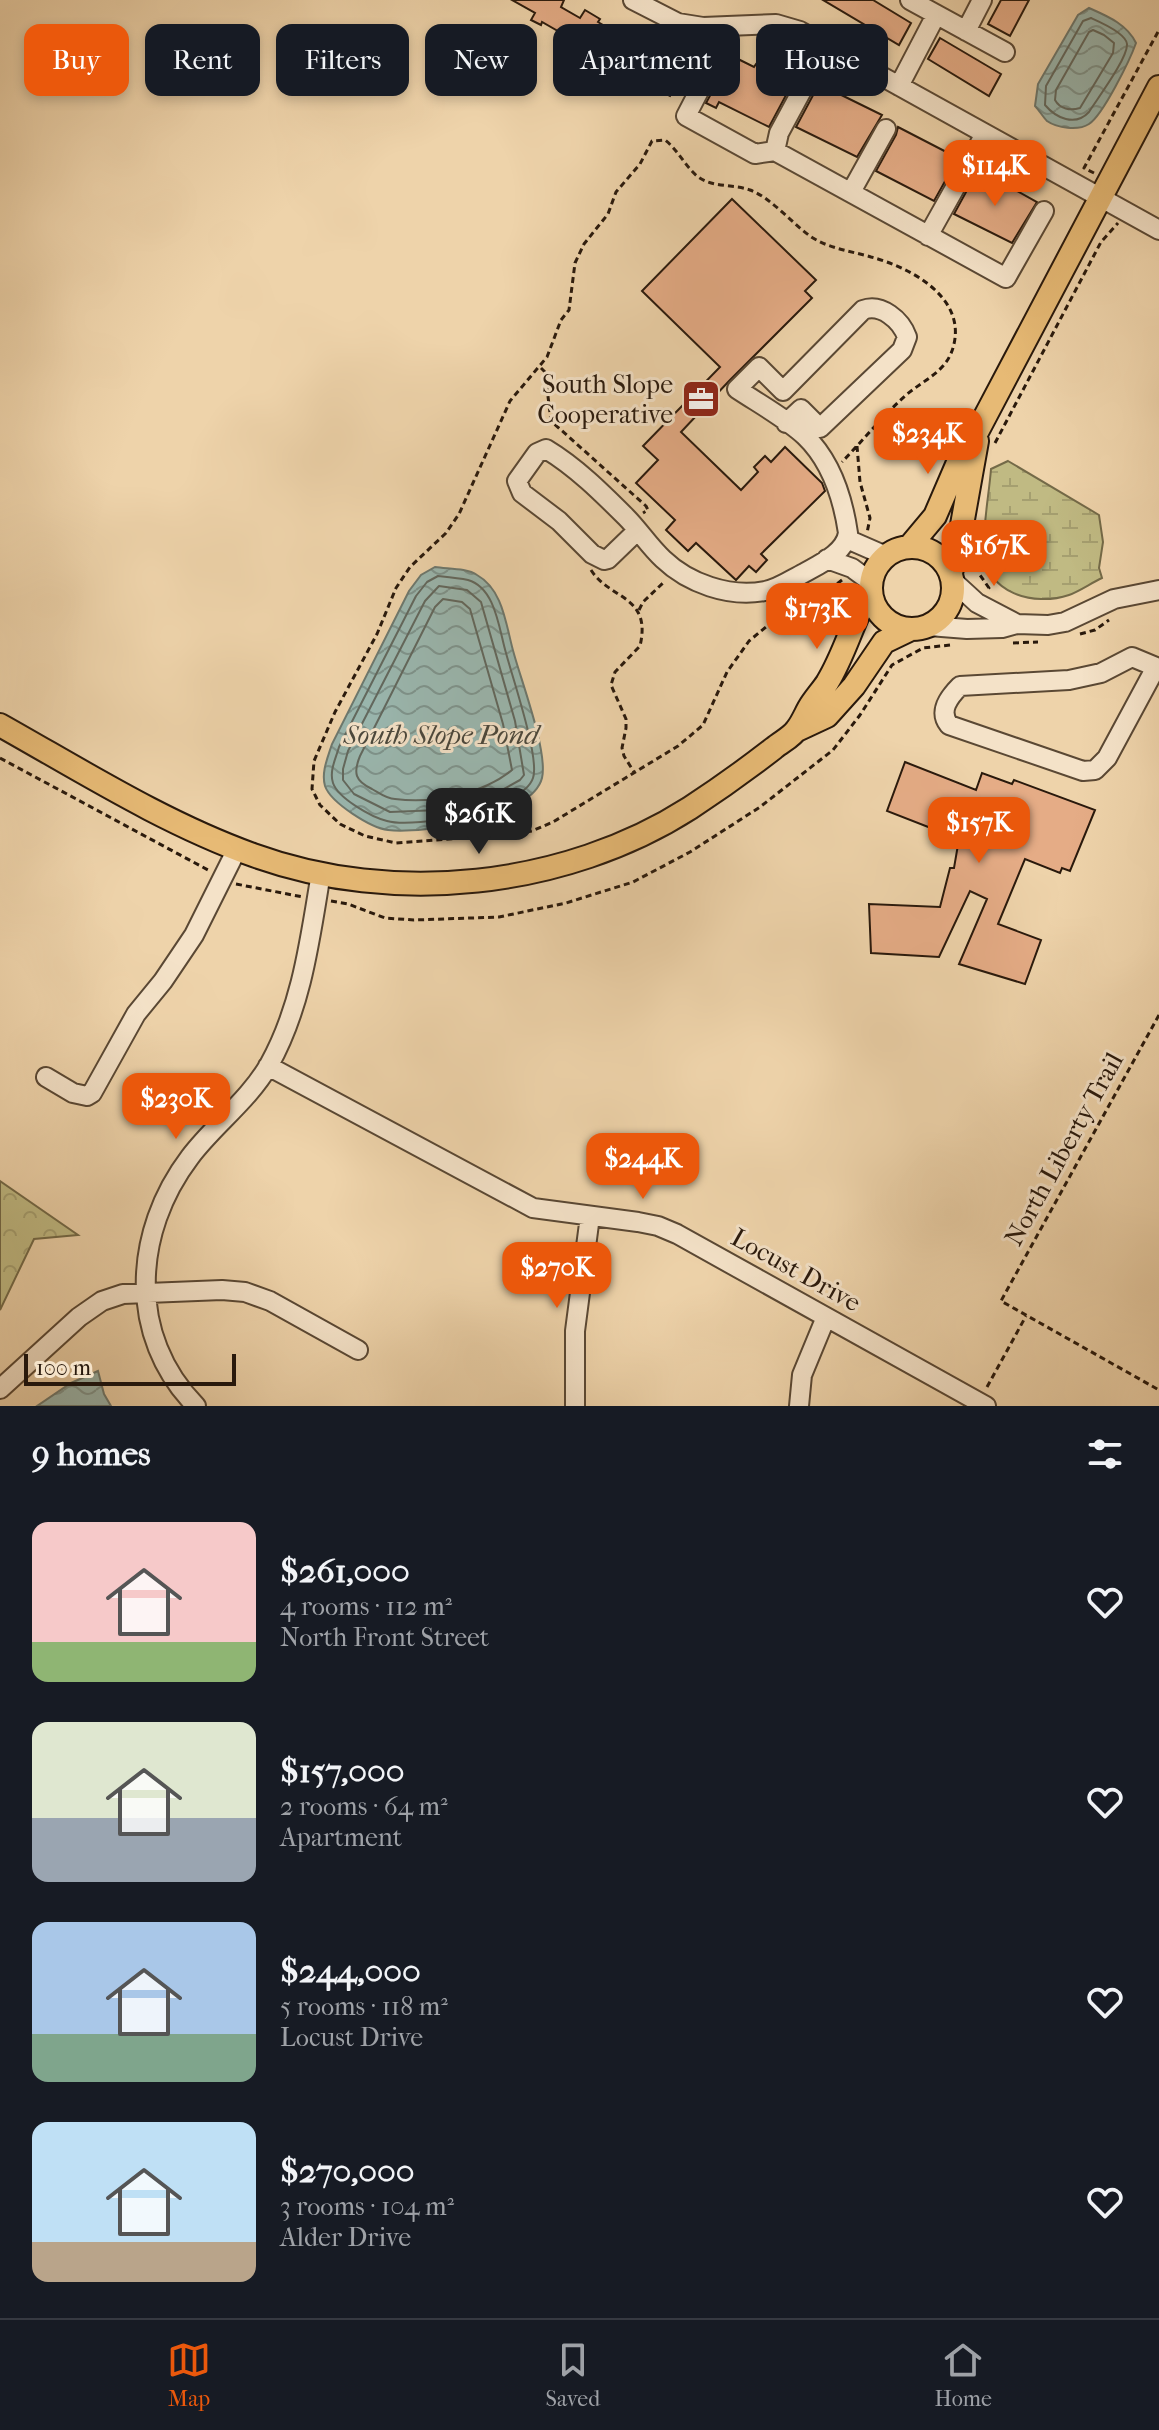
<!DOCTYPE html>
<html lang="en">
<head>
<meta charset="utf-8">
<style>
  :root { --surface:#171b24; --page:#20242c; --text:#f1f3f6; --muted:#9ea1a6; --line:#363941; --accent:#ea580c }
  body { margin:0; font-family:"IM FELL French Canon",serif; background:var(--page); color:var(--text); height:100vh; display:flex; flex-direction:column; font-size:30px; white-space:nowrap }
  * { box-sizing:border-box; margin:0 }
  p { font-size:26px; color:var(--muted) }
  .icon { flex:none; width:44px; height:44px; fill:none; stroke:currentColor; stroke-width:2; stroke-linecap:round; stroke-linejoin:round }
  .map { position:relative; height:1406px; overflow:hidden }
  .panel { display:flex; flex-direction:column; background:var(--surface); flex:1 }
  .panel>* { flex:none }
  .top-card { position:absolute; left:24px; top:24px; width:1112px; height:72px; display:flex; gap:16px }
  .scale { position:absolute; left:24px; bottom:20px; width:212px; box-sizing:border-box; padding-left:8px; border:4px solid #29190c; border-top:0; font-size:22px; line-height:28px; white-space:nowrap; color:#29190c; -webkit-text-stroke:6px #f4e2c8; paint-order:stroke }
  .price { position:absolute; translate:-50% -68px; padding:0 18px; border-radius:16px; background:var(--accent); color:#fff; font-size:26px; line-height:52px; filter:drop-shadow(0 2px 4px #0008) }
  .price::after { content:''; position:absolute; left:50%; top:48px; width:24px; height:18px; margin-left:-12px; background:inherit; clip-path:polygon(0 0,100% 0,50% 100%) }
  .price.selected { background:#222; color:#fff }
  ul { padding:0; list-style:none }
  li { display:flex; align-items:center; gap:24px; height:200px; padding:0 32px }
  li span { display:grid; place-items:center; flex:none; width:224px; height:160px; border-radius:16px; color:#555 }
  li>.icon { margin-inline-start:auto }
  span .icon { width:96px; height:96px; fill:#fffc; stroke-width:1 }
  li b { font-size:34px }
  h2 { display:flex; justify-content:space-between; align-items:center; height:96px; padding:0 32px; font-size:34px }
  .chip { padding:0 28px; border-radius:16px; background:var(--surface); box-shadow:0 4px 12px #0003; font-size:28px; line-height:72px }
  .chip.selected { background:var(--accent); color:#fff }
  .tab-bar { display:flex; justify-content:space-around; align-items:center; height:112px; border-top:2px solid var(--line); background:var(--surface); font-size:22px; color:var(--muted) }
  .tab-bar a { display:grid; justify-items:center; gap:4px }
  .tab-bar .selected { color:var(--accent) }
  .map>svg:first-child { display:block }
</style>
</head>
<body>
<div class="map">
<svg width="1159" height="1406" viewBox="0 0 1159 1406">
  <defs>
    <pattern id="forest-crowns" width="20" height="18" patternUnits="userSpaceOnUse" patternTransform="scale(2)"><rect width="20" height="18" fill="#c0ba83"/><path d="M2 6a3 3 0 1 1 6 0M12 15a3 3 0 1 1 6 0" fill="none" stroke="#a59f70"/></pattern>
    <pattern id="wetland-marsh" width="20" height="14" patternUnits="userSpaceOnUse" patternTransform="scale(2)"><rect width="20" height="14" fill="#c0ba83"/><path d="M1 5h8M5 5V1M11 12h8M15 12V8" fill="none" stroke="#a59f70"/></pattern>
    <pattern id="water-waves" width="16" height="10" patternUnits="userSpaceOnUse" patternTransform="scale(2)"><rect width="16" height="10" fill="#9ab7af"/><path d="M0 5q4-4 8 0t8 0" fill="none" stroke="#7e948d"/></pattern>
  </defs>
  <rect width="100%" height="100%" fill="#eed3aa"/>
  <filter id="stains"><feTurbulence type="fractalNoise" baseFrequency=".0025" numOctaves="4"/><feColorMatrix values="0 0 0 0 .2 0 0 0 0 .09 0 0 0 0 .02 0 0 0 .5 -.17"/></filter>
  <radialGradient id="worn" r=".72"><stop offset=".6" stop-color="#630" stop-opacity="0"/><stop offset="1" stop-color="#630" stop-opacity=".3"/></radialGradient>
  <!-- forest -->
  <path fill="url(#forest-crowns)" stroke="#746a48" stroke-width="2" d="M0 1181 78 1235 34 1239 0 1310Z"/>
  <!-- wetland -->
  <path fill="url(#wetland-marsh)" stroke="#746a48" stroke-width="2" d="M1008 461 1099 515 1103 542 1099 568 1102 578C1091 583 1080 591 1069 595 1034 607 985 593 984 550 983 524 989 495 991 469Z"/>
  <!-- water -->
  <path fill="url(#water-waves)" stroke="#6d786e" stroke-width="2" d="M1089 8C1107 16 1127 24 1136 43 1130 60 1103 115 1089 124 1078 131 1057 128 1047 121 1043 117 1039 110 1035 106L1038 84 1078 15Z
    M435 567C448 569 467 568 477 575 504 590 506 627 514 654 522 683 548 752 542 778 532 818 422 834 388 830 371 828 331 803 325 786 321 772 328 757 332 744L409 591 421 575Z
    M98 1371 104 1394 111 1406H37L71 1383Z"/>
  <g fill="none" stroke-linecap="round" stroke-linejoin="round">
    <!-- shore -->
    <path stroke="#62685e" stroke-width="2" d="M1091 18C1100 22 1126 33 1127 44 1128 58 1097 99 1089 112 1075 127 1056 118 1045 105L1046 86 1083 21Z
      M1093 30 1104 35 1114 43 1113 53 1080 108C1070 111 1060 109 1055 100L1056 90 1089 32Z
      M438 576C448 577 459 578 468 580 496 588 499 630 506 653 512 676 540 758 533 778 523 809 416 829 387 821 371 817 338 798 333 783 329 771 336 758 339 747L416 596 427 582Z
      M439 586 467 590 481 602 515 721 524 775 520 780 482 801 439 810 390 812 354 794 343 780V769L348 751 425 601Z
      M443 599 462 602 470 609 503 724 512 770C483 794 433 804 395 799 387 799 379 793 372 789 355 781 353 773 360 756L435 607Z"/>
  </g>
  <!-- building -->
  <path fill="#e5ac86" stroke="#29190c" stroke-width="2" d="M512 0H564L561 7 580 18 585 10 600 19 598 22 620 35 622 32 627 34 642 42 641 45 662 56 665 52 679 60 676 65 685 70 670 96 647 84 654 72 632 59 629 64 587 42 584 46 542 22 541 25 531 20 535 13Z
    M823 0H873L911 23 899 45Z
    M1001 0H1029L1010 36 988 24Z
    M940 38 1001 74 989 96 928 59Z
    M725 58 736 64 738 59 754 67 756 64 792 84 769 127 719 102 716 108 706 103 724 70Z
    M819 84 882 115 857 157 796 127Z
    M898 127 958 158 934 201 876 171 896 135Z
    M977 172 997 184 999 181 1037 202 1012 243 954 214Z
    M732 199 816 280 805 291 812 298 729 381 681 432 741 490 758 472 754 467 765 456 771 462 785 447 822 483 825 491 761 554 767 560 756 572 749 566 736 580 696 543 688 551 666 530 675 520 636 483 658 460 643 446 720 367 642 291Z
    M905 762 976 790 982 773 1012 784 1014 780 1095 810 1070 871 1062 868 1060 873 1025 859 998 924 1041 940 1025 984 959 964 987 899 970 891 939 957 871 953 869 904 940 907 950 868H954L959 839 887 811Z"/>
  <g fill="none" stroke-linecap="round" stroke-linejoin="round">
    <defs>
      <path id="minor" d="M633 0 678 23 703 27 776 24 800 31 1159 230
        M910 0 1005 52
        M966 31 982 0
        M713 64 686 116 755 154 775 151 1006 278 1044 211
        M899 86 936 15
        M775 151 779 133 826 46
        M851 192 886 129
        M928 236 985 134
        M637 531 608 559 604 560 592 554 559 521 522 493 517 481 537 453 546 449C576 467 602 493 626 517 639 530 649 546 663 559 688 583 729 598 765 591 778 589 792 579 804 573 820 564 845 553 848 533 843 499 831 461 805 436 787 419 758 403 737 389L759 367 783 391 863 310C881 303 901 320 907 337L902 350 820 428 801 409 786 423
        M847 539 886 556
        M827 559 852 568 871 582
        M953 581 977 603 1017 624
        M929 626 967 629 1002 628 1017 624 1048 625 1065 622 1114 599 1159 590
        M1132 657 1156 667 1107 758 1095 770 1083 771 949 725C938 711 949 697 960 686L1069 680 1101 673Z
        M268 1066 533 1208 638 1222 658 1226 677 1234 986 1406
        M46 1077 73 1093 87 1096 92 1093 136 1014 163 981 194 935 237 849
        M0 1389 79 1317 102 1301 123 1294 222 1290 245 1292 270 1301 358 1350
        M196 1406C127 1336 133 1232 190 1157 214 1125 248 1101 269 1065 302 1006 310 939 321 873
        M575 1406V1331L590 1216
        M799 1406 802 1375 826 1317"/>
      <path id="major" d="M871 588a41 41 0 1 1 82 0a41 41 0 1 1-82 0Z
        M909 547 935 516 963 451 978 430 1159 87
        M951 573 960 536 977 441
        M0 725C82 771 164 823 253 855 393 906 565 888 690 808 719 789 747 769 774 748 781 742 792 737 797 729 802 723 805 715 809 708 814 699 821 692 827 683 845 654 853 620 870 590
        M797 730 827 716 854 686 884 642 909 630"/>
    </defs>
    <!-- minor casing -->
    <use href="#minor" stroke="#5a4834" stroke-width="22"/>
    <!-- major casing -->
    <use href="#major" stroke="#29190c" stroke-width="26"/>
    <!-- path -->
    <path stroke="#29190c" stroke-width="3" stroke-dasharray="6 4" stroke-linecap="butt" d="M1094 173 1084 168 1159 30
      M541 368 545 372 551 421 646 506 648 510 643 513
      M995 443 1101 242 1118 223
      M857 446 860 482 870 518 867 533
      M975 556 980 575 989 588 986 591
      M591 570C610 600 652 595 640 646L615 672 611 685 626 719V728L622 748 624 756 634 772
      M842 580 824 594 778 617 749 641 727 672 703 725 678 746 553 822 532 831 514 834 396 843 365 836 340 824 320 805 312 789 314 761 335 712 377 634 396 588 410 567 446 533 459 514 510 401 547 357 561 320 569 310 575 263 584 244 608 214 616 192 640 164 652 141 665 140C678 150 685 166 697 176 712 188 734 184 750 190 772 198 793 225 813 238 831 249 851 251 871 257 909 267 965 296 954 344 948 372 924 379 905 396 883 416 863 440 842 462
      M639 610 643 602 665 581
      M1080 634 1095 630 1109 620
      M1013 643 1038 642
      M0 758 208 870
      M236 884 303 897
      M331 901 348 904 385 918 414 920 499 917 566 903 633 882 690 852 760 807 833 750 860 715 892 665 923 648 950 645
      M1159 1015 1001 1301 1159 1390
      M987 1387 1026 1316"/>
    <!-- minor -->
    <use href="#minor" stroke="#f4e2c8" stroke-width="18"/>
    <!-- major -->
    <use href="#major" stroke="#e7ba75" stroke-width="22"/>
  </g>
  <!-- icons -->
  <defs>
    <symbol id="office-square" viewBox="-11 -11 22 22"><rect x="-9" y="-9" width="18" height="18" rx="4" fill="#8f2418" stroke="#f4e2c8"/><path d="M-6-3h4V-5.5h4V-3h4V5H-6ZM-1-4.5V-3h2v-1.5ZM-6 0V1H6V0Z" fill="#fff"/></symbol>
  </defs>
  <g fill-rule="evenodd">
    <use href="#office-square" x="679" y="377" width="44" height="44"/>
  </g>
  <g text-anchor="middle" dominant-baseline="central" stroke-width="6" stroke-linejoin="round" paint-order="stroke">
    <!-- poi labels -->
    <g font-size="26" fill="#29190c" stroke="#f4e2c8" text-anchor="end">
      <text x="673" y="384">South Slope<tspan x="673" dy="30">Cooperative</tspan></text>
    </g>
    <!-- street labels -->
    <g font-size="26" fill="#29190c" stroke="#f4e2c8">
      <text transform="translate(1064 1149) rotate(-61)">North Liberty Trail</text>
      <text transform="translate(796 1270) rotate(29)">Locust Drive</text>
    </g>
    <!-- water labels -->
    <g font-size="28" font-style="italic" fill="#4b483d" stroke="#f4e2c8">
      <text x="441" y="734">South Slope Pond</text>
    </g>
  </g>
  <rect width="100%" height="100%" filter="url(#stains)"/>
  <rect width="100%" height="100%" fill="url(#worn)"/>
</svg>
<div class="scale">100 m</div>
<b class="price" style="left:995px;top:208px">$114K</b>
<b class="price" style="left:928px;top:476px">$234K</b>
<b class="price" style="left:994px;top:588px">$167K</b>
<b class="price" style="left:817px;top:651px">$173K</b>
<b class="price selected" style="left:479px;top:856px">$261K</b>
<b class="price" style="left:979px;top:865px">$157K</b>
<b class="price" style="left:176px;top:1141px">$230K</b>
<b class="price" style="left:643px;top:1201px">$244K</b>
<b class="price" style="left:557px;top:1310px">$270K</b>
<div class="top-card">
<a class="chip selected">Buy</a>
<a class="chip">Rent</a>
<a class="chip">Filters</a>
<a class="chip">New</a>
<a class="chip">Apartment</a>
<a class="chip">House</a>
</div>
</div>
<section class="panel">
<h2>9 homes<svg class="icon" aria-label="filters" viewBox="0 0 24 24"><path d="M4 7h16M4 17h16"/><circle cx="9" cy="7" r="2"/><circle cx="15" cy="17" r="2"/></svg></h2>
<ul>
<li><span style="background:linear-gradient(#f6c9c9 75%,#8fb573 0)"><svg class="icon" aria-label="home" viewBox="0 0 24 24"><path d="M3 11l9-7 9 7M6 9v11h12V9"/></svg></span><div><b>$261,000</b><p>4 rooms · 112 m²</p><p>North Front Street</p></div><svg class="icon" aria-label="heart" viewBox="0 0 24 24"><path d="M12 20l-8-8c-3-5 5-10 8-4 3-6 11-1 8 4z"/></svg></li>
<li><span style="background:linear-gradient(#dfe7d0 60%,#9aa5b1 0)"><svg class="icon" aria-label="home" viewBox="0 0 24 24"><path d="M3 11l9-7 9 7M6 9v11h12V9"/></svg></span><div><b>$157,000</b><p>2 rooms · 64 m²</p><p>Apartment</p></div><svg class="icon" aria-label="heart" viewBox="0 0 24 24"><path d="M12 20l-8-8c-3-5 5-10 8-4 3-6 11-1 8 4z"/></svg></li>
<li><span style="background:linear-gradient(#a9c7e8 70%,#7fa58c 0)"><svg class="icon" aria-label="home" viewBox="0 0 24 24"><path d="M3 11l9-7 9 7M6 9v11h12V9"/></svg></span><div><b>$244,000</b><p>5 rooms · 118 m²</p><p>Locust Drive</p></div><svg class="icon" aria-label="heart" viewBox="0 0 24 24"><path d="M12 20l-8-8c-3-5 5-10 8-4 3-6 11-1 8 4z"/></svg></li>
<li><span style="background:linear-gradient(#bfe0f5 75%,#b9a48a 0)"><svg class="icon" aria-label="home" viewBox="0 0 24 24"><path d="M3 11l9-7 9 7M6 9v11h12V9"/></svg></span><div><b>$270,000</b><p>3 rooms · 104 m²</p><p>Alder Drive</p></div><svg class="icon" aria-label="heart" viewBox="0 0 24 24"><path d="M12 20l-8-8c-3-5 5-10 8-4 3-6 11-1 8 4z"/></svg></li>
</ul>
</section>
<nav class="tab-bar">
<a class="selected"><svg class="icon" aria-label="map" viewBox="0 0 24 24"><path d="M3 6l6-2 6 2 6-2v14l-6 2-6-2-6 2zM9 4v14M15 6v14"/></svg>Map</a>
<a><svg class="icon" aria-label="saved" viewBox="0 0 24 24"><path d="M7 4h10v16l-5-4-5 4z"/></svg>Saved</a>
<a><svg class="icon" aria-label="home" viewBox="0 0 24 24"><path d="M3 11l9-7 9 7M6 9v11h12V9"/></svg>Home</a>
</nav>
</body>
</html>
